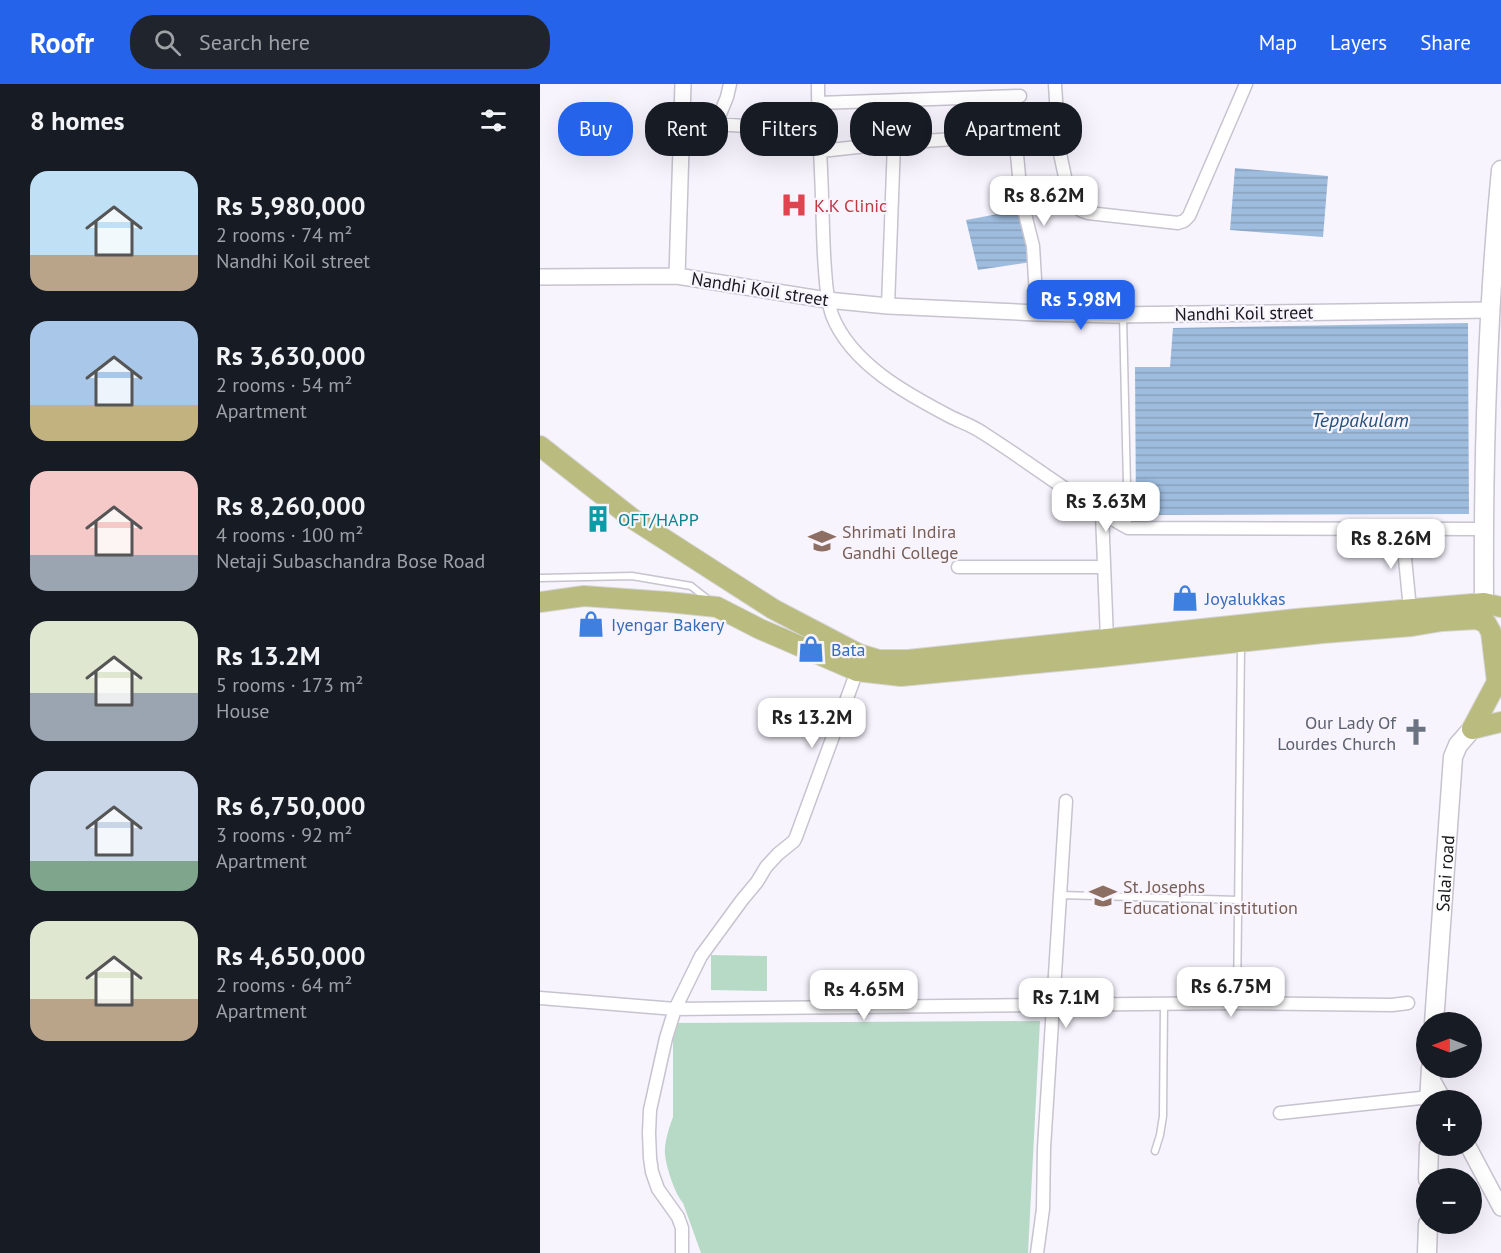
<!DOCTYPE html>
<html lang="en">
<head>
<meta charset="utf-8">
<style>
  :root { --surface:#171b24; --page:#20242c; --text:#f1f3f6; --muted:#9ea1a6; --accent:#2563eb }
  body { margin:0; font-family:"PT Sans",sans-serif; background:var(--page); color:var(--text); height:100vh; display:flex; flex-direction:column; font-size:22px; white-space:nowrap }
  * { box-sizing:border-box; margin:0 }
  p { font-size:20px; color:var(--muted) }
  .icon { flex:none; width:33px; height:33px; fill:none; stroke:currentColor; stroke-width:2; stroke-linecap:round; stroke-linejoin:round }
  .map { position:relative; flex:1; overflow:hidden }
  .sheet { display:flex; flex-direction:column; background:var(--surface); width:540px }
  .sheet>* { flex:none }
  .hud { position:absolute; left:18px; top:18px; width:570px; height:54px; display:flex; gap:12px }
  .needle { width:39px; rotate:270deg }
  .tools { position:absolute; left:876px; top:928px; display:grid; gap:12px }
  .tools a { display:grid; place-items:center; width:66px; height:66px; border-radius:50%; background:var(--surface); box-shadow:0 6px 24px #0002; font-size:30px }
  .price { position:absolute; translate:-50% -51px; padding:0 14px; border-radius:12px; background:#fff; color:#222; font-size:20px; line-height:39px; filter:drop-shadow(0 2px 3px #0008) }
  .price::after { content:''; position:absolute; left:50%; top:36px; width:18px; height:14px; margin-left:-9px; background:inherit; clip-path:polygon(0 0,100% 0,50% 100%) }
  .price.selected { background:var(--accent); color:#fff }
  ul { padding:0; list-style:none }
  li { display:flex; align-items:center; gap:18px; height:150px; padding:0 30px }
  li span { display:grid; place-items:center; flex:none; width:168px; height:120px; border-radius:18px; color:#555 }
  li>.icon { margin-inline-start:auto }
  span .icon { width:72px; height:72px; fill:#fffc; stroke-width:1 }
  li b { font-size:26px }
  h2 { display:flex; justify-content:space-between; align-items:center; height:72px; padding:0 30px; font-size:26px }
  .pill { padding:0 21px; border-radius:24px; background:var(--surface); box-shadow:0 6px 24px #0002; font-size:21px; line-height:54px }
  .pill.selected { background:var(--accent); color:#fff }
  header { display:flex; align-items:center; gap:36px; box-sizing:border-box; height:84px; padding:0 30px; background:var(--accent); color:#fff }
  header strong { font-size:28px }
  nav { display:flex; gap:33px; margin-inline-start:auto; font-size:21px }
  .search { width:420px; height:54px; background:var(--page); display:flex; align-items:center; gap:15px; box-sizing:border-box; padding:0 21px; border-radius:24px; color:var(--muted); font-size:22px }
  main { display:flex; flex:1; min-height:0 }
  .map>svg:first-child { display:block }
</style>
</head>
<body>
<header>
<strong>Roofr</strong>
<div class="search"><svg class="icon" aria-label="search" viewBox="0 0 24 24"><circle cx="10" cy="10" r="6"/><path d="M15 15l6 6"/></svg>Search here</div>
<nav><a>Map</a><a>Layers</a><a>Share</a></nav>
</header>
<main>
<section class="sheet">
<h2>8 homes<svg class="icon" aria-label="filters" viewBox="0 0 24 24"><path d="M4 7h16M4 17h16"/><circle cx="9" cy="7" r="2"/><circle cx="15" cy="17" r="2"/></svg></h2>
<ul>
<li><span style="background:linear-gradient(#bfe0f5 70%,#b9a48a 0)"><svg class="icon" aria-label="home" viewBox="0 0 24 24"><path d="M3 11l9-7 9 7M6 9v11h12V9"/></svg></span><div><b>Rs 5,980,000</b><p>2 rooms · 74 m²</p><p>Nandhi Koil street</p></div></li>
<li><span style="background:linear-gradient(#a9c7e8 70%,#c2b280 0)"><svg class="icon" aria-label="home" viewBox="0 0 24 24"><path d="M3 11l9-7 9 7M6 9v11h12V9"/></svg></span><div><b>Rs 3,630,000</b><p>2 rooms · 54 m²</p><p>Apartment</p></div></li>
<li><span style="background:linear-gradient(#f6c9c9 70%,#9aa5b1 0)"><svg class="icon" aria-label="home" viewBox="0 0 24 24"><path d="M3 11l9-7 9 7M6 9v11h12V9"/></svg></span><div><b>Rs 8,260,000</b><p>4 rooms · 100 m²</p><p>Netaji Subaschandra Bose Road</p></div></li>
<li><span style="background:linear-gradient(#dfe7d0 60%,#9aa5b1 0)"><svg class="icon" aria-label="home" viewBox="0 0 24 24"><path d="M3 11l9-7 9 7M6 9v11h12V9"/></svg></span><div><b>Rs 13.2M</b><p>5 rooms · 173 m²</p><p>House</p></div></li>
<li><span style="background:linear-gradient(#c9d6e8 75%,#7fa58c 0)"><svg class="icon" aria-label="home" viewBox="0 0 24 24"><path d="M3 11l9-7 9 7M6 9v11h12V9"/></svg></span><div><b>Rs 6,750,000</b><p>3 rooms · 92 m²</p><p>Apartment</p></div></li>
<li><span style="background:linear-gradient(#dfe7d0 65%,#b9a48a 0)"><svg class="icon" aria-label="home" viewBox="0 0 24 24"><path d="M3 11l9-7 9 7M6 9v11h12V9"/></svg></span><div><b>Rs 4,650,000</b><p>2 rooms · 64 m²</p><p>Apartment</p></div></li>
</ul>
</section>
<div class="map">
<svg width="961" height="1169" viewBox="0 0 961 1169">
  <defs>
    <pattern id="water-rules" width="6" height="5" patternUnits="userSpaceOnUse" patternTransform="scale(1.5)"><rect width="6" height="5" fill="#9ebcdd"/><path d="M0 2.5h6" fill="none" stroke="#88a1bd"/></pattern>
  </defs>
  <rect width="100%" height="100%" fill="#f7f4fe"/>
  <!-- park -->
  <path fill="#b7dac6" d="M171 871 227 872V907L171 906Z
    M500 937 488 1169H161L143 1119C135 1110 126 1083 125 1070 124 1059 129 1044 133 1033V939Z"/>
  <!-- water -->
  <path fill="url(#water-rules)" d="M695 84 788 92 783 153 690 146Z
    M480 126 492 178 438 186 426 136Z
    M928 239 929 430 596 431 595 283H630L633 244Z"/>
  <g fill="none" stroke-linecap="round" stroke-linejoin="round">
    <defs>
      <path id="service" d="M583 232 588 443
        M0 494 92 492 151 502 170 517
        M520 811 698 816
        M697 919 701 562
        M615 1067 620 1051 623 1032 624 920"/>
      <path id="minor" d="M278 0C278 38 281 76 282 114 283 138 283 162 285 186 286 202 287 216 292 231 311 280 367 310 411 333 421 338 433 342 443 349 492 380 537 416 588 444L944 445
        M515 0 519 65 530 116C534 123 540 127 548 129L638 139 644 137 649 132 706 0
        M278 19 480 12
        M176 40 187 13 190 0
        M141 42 176 40 279 47
        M281 67 354 59 414 55 476 60 479 92 484 126 493 162 497 229
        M348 222 354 59
        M562 430 567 555
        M862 444 870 525
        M418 483H564
        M0 914 135 925 697 919 852 921 868 919
        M740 1029 890 1013
        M142 1169V1144L138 1133 118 1105 112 1088 110 1074 109 1049 110 1026 126 954 135 925 161 872 202 816 217 798 226 783 238 770 254 757 256 753 317 587
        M497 1169 503 1125 504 1064 526 717"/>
      <path id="tertiary" d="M137 192 143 0
        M0 193 137 192 287 216 348 222 497 229 574 231 951 226
        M890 992 904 1017
        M928 1062 961 1124"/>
      <g id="secondary">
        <path d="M944 519C943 374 947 230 961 86"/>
        <path id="s1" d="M894 939 913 673 918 661 932 645"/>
        <path d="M889 1017 891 984"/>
        <path d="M888 1095 889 1062"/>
        <path d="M887 1169 888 1140"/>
      </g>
      <path id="primary" d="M0 362 93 435 233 525 319 570 339 576H368L756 535 944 519 961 523
        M0 518 44 512 128 518 177 523 220 545 317 587 361 592 561 573 783 549 872 542 902 537 937 535 946 539 951 548 957 598 932 645
        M932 645 961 638"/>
    </defs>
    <!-- service casing -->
    <use href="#service" stroke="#c7c3cf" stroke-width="9"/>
    <!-- minor casing -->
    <use href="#minor" stroke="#c7c3cf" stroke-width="15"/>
    <!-- tertiary casing -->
    <use href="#tertiary" stroke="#c7c3cf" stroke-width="18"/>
    <!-- secondary casing -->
    <use href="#secondary" stroke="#c7c3cf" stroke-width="21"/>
    <!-- primary casing -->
    <use href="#primary" stroke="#d6d5d6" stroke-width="22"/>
    <!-- service -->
    <use href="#service" stroke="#fff" stroke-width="6"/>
    <!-- minor -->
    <use href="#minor" stroke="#fff" stroke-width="12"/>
    <!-- tertiary -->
    <use href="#tertiary" stroke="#fff" stroke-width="15"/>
    <!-- secondary -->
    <use href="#secondary" stroke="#fff" stroke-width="18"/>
    <!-- primary -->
    <use href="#primary" stroke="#b9bb7f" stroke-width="20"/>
  </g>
  <!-- icons -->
  <defs>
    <symbol id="hospital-bare" viewBox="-9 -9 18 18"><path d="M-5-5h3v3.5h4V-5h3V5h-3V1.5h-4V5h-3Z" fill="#e0444e" stroke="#f7f4fe" stroke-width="2.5" paint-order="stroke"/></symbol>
    <symbol id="building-bare" viewBox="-9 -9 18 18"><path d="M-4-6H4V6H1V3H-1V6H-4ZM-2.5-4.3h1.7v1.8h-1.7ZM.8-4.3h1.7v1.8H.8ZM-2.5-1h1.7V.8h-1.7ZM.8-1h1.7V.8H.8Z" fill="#0f9aa8" stroke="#f7f4fe" stroke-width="2.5" paint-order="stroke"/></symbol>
    <symbol id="university-bare" viewBox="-9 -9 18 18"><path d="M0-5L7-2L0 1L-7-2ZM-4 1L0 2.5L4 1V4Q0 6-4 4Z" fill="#8d6e63" stroke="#f7f4fe" stroke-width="2.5" paint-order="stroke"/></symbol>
    <symbol id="shop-bare" viewBox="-9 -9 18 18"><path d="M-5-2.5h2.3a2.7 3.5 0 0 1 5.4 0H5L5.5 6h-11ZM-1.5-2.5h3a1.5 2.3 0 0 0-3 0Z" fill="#3f7fe0" stroke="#f7f4fe" stroke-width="2.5" paint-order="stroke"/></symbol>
    <symbol id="church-bare" viewBox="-9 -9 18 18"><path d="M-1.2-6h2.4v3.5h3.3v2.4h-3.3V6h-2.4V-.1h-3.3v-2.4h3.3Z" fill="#6b7280" stroke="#f7f4fe" stroke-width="2.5" paint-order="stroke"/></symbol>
  </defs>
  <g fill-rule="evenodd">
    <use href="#hospital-bare" x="235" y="102" width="38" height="38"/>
    <use href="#building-bare" x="39" y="416" width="38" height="38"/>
    <use href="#university-bare" x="263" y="438" width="38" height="38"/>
    <use href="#shop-bare" x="626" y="495" width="38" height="38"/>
    <use href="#shop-bare" x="32" y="521" width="38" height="38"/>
    <use href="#shop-bare" x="252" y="546" width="38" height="38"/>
    <use href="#church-bare" x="857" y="629" width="38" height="38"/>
    <use href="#university-bare" x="544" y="793" width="38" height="38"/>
  </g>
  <g text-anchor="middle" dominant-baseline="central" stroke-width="4.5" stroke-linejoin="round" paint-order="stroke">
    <!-- health labels -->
    <g font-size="18" fill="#be3a42" stroke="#f7f4fe" text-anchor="start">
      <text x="274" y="121">K.K Clinic</text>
    </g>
    <!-- street labels -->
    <g font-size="18" fill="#19181c" stroke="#f7f4fe">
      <text transform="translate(220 205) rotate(9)">Nandhi Koil street</text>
      <text transform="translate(704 229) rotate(-1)">Nandhi Koil street</text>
      <text stroke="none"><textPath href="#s1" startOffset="150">Salai road</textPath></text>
    </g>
    <!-- culture labels -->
    <g font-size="18" fill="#0d838f" stroke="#f7f4fe" text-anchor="start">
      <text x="78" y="435">OFT/HAPP</text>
    </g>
    <!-- education labels -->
    <g font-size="18" fill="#785e54" stroke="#f7f4fe" text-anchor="start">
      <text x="302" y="447">Shrimati Indira<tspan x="302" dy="21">Gandhi College</tspan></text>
      <text x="583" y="802">St. Josephs<tspan x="583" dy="21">Educational institution</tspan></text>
    </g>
    <!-- shop labels -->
    <g font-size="18" fill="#366cbe" stroke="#f7f4fe" text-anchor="start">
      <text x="665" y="514">Joyalukkas</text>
      <text x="71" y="540">Iyengar Bakery</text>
      <text x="291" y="565">Bata</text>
    </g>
    <!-- worship labels -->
    <g font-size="18" fill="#5b616d" stroke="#f7f4fe" text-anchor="end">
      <text x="856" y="638">Our Lady Of<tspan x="856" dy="21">Lourdes Church</tspan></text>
    </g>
    <!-- water labels -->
    <g font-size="20" font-style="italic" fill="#26527d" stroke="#f7f4fe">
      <text x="820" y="336">Teppakulam</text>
    </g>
  </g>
</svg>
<div class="tools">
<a><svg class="needle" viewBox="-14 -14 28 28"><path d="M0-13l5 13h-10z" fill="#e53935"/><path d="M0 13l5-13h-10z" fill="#9ea1a6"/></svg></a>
<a>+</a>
<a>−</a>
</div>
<b class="price" style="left:504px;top:143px">Rs 8.62M</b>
<b class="price selected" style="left:541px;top:247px">Rs 5.98M</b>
<b class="price" style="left:566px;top:449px">Rs 3.63M</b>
<b class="price" style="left:851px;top:486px">Rs 8.26M</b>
<b class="price" style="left:272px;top:665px">Rs 13.2M</b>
<b class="price" style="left:691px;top:934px">Rs 6.75M</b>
<b class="price" style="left:324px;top:937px">Rs 4.65M</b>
<b class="price" style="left:526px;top:945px">Rs 7.1M</b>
<div class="hud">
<a class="pill selected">Buy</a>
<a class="pill">Rent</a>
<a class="pill">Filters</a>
<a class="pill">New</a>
<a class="pill">Apartment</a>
</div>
</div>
</main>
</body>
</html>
